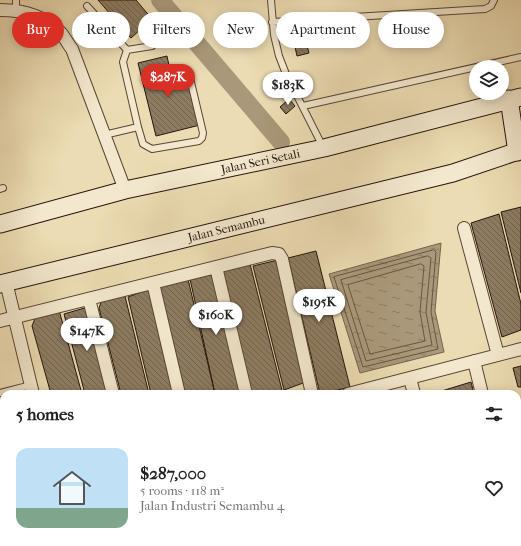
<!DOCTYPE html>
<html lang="en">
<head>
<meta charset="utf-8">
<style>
  :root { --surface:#fff; --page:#f2f2f2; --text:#222; --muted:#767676; --line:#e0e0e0; --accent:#d93025 }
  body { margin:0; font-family:"IM FELL French Canon",serif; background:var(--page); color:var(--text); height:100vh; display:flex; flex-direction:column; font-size:15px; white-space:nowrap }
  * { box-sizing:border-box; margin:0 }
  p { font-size:13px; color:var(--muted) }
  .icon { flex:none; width:22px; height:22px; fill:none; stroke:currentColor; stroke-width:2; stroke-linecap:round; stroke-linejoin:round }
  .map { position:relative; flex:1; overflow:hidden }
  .drawer { position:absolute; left:0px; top:390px; width:521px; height:156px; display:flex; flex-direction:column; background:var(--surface); border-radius:12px 12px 0 0; box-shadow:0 2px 10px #0003 }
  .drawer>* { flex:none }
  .guide { position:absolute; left:12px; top:12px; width:497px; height:36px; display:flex; gap:8px }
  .buttons { position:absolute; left:469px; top:60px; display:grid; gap:8px }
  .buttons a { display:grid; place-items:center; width:40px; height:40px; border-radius:50%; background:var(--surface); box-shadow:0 2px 10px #0003; font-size:20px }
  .price { position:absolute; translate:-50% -34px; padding:0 9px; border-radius:14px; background:#fff; color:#222; font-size:13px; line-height:26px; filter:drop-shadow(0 1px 2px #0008) }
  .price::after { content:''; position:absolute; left:50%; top:24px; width:12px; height:9px; margin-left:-6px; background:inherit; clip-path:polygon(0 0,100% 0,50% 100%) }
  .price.on { background:var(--accent); color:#fff }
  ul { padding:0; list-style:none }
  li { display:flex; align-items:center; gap:12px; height:100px; padding:0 16px }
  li+li { border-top:1px solid var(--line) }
  li span { display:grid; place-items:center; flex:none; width:112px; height:80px; border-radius:12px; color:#555 }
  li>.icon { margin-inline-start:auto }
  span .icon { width:48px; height:48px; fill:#fffc; stroke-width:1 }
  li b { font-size:17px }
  h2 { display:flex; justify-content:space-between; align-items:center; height:48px; padding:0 16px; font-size:17px }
  .pill { padding:0 14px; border-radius:18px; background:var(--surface); box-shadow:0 2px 10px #0003; font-size:14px; line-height:36px }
  .pill.on { background:var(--accent); color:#fff }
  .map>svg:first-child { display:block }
</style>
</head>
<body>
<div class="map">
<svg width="521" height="546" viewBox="0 0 521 546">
  <defs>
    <pattern id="forest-firs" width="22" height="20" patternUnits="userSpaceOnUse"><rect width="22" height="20" fill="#caba96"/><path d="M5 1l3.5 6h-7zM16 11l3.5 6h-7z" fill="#ad9f80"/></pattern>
    <pattern id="water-ripples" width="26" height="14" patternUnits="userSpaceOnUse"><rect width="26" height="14" fill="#a9987a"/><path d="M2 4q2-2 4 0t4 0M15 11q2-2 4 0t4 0" fill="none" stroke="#897b62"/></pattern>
    <pattern id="building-back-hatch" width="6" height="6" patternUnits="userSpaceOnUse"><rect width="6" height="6" fill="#8d7c62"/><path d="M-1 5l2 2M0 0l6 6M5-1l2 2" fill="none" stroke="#73644f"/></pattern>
  </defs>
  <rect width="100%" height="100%" fill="#ecdcb3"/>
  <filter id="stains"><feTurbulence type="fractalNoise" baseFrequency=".005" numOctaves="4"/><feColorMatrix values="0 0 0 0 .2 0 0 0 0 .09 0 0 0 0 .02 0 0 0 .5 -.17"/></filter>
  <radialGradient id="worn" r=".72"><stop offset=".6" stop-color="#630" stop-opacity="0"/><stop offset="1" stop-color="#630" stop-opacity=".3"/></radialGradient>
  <!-- forest -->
  <path fill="url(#forest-firs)" stroke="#786750" d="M0 483 4 487V542H56V546H0Z"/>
  <!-- water -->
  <path fill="url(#water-ripples)" stroke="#75634e" d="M441 243 435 311 444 352 360 373 329 274Z"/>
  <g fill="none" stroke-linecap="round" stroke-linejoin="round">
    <!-- shore -->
    <path stroke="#685642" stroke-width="1" d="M434 250 436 252 431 312 438 349 363 367 334 277Z
      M428 256 431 258 426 312 432 345 366 361 341 280Z
      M421 264 424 266 420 312 425 341 370 354 348 285Z"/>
    <!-- river -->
    <path stroke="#a9987a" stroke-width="18" d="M160 0 281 142"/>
  </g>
  <!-- building -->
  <path fill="url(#building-back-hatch)" stroke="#26140b" d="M98 0H136L152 19 131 38Z
    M304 35 309 53 297 56 293 38Z
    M167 56 172 80 188 76 200 125 156 136 138 63Z
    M289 99 295 106 286 114 280 107Z
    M521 207V293L501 212Z
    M499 214 521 304V330L502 337 471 223Z
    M316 251 350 387 321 394H320L288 258Z
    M278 260 306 382 284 390 253 266Z
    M250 264 283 394H251L221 272Z
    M214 272 243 394H215L190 279Z
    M188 279 215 394H185L159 285Z
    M152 288 176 394H151L128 297Z
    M124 292 149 394H121L99 308 103 297Z
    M88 307 110 394H85L64 314Z
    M59 310 82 394H51L32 326 36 316Z
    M521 366V387H518L513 368Z
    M471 382 474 394H432Z
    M517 412H518L521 432V445L517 446Z
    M359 542H415V546H359Z
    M425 544 483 545V546H425Z"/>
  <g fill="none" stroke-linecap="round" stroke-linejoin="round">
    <defs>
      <path id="lane" d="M16 0V10
        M271 0 274 35 279 56 286 74 323 147
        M87 6 127 50 123 62 138 127
        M272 22 485 9 491 6 494 0
        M127 50 152 46
        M303 106 521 57
        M104 135 138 127 143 144 152 149 199 141 202 138 203 133 190 78
        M0 189 3 188
        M0 393 31 385
        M517 529 521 538"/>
      <path id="street" d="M0 10C23 10 45 16 61 33 65 38 68 44 72 49L125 190
        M464 228 498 355
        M216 267 246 394
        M6 282 33 394
        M153 283 179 394
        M89 299 113 394
        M0 321 272 253 279 254 282 259 312 394
        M474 361 482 394
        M410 378 414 394
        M348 394 521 349
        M71 542 75 546
        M145 542 146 546
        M211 542 212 546
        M352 546V542
        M424 546V542
        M489 546 490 542"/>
      <g id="secondary">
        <path d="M509 99 517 152"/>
        <path id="s1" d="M0 224 125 190 324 148 521 97"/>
        <path id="s2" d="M0 284 453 173 521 150"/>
      </g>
    </defs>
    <!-- lane casing -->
    <use href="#lane" stroke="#584635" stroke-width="8"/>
    <!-- street casing -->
    <use href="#street" stroke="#584635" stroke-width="14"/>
    <!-- secondary casing -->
    <use href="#secondary" stroke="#26140b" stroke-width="19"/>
    <!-- lane -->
    <use href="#lane" stroke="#f3e8ce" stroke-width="6"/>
    <!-- street -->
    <use href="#street" stroke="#f3e8ce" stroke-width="12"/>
    <!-- secondary -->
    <use href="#secondary" stroke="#f3e8ce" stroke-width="17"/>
  </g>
  <g text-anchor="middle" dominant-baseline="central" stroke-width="4" stroke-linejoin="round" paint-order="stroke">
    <!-- street labels -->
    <g font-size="12" fill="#26140b" stroke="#f3e8ce">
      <text stroke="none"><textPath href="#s1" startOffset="268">Jalan Seri Setali</textPath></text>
      <text stroke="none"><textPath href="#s2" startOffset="233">Jalan Semambu</textPath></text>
    </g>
  </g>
  <rect width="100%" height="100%" filter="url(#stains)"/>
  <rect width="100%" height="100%" fill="url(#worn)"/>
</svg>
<div class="buttons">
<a><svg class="icon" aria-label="layers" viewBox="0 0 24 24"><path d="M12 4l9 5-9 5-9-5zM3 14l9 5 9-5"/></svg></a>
</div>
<b class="price on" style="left:168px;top:98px">$287K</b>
<b class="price" style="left:288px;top:106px">$183K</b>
<b class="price" style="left:319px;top:323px">$195K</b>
<b class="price" style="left:216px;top:336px">$160K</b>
<b class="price" style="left:87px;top:352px">$147K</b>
<div class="guide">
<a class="pill on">Buy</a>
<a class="pill">Rent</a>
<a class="pill">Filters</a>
<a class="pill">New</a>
<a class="pill">Apartment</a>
<a class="pill">House</a>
</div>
<section class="drawer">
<h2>5 homes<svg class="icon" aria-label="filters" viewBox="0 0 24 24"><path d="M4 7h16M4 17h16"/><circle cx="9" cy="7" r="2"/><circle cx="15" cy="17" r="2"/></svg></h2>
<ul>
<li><span style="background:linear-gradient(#bfe0f5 75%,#7fa58c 0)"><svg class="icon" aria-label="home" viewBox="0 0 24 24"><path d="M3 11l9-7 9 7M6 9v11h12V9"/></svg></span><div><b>$287,000</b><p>5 rooms · 118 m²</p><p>Jalan Industri Semambu 4</p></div><svg class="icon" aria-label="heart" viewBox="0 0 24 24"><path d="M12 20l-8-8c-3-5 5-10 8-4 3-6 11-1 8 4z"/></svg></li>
</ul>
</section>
</div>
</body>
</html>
